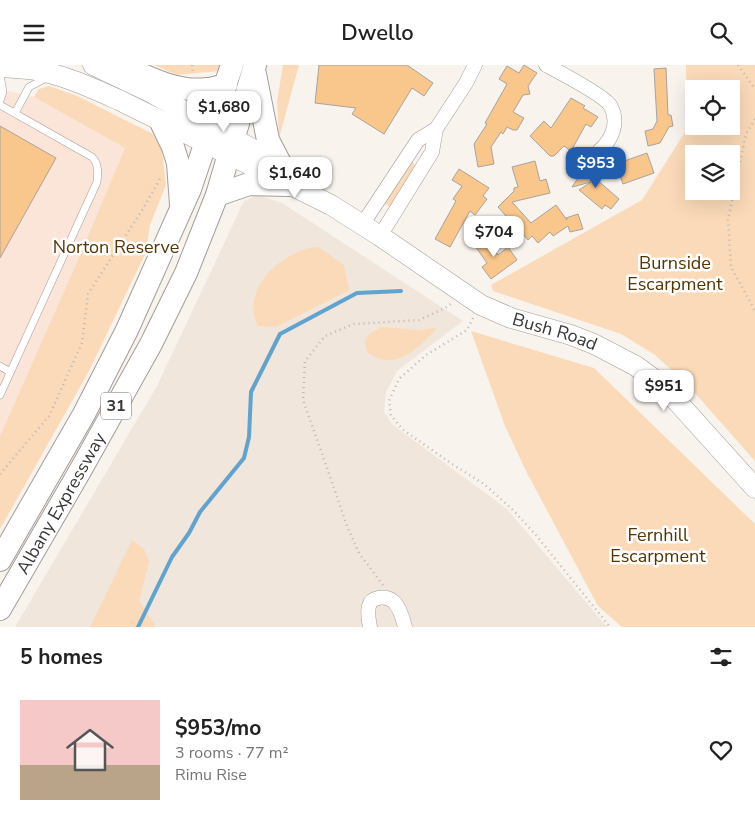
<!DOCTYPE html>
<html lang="en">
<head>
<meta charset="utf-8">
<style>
  :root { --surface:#fff; --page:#f6f6f6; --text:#222; --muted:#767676; --accent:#215dae }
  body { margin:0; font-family:"Nunito Sans",sans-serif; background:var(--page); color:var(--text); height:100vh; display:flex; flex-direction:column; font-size:19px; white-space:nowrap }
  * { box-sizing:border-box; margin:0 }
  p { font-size:16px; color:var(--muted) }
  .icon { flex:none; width:28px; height:28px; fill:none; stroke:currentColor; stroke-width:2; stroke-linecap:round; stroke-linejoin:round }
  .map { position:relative; height:562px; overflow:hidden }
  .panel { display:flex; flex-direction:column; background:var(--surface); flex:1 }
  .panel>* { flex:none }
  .fabs { position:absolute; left:685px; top:15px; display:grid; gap:10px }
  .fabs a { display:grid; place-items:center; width:55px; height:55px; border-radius:0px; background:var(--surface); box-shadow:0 5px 20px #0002; font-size:25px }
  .price { position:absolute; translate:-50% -42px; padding:0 11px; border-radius:10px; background:#fff; color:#222; font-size:16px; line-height:32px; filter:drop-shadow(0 1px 2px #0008) }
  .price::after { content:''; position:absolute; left:50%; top:30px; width:15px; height:11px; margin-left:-8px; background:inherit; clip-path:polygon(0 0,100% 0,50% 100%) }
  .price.current { background:var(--accent); color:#fff }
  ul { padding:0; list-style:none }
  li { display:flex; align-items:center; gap:15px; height:125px; padding:0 20px }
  li span { display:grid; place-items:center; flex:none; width:140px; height:100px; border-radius:0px; color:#555 }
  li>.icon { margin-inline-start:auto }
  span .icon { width:60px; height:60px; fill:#fffc; stroke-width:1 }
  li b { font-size:21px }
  h2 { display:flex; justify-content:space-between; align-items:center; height:60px; padding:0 20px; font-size:21px }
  header { display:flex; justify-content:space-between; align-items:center; height:65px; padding:0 20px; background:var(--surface); font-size:22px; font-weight:600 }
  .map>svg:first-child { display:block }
</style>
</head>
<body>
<header><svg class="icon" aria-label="menu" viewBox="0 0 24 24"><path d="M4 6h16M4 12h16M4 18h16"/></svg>Dwello<svg class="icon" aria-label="search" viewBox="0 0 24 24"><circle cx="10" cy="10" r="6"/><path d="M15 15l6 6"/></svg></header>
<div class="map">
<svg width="755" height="562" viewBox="0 0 755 562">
  <rect width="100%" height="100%" fill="#f8f3ed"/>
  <!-- commercial -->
  <path fill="#fbe4d8" d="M0 24 34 32 125 83 77 197 0 371Z"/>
  <!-- built -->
  <path fill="#f0e6db" d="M258 130 282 138 463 256 397 306 386 327 384 347 393 360 507 444 607 562H15L157 321 244 136Z"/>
  <!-- green -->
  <path fill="#fadab8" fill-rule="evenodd" d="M154 0H220L218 6 177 10Z
    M283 0H299L279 73 277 36Z
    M686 0H755V396L686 318 655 290 621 269 493 226 491 220 642 135 687 64ZM694 24H731V61H694ZM694 89H731V126H694Z
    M49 21 77 31 153 69 162 85 166 120 150 160 146 187 89 306 0 464V371L77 197 125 83 34 32 39 24Z
    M410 95 413 97 415 102 391 143 382 136Z
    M318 182 344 200 349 225 276 262 258 261C239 225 283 184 318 182Z
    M381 262 417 265 437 263C424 278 403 300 381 294 376 293 371 290 367 287 362 271 368 270 381 262Z
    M471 266 594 303 755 459V562H622L598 541 527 408 505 361Z
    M132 475 144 484 149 496 139 536 156 562H90Z"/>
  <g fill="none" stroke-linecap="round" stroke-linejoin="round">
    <!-- stream -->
    <path stroke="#60a3cf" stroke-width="4" d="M138 562 172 492 189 468 200 447 244 393 249 372 251 327 280 269 357 228 401 226"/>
  </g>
  <!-- building -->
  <path fill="#f9c68c" stroke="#a8a39e" d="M319 0H407L433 18 424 31 412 23 384 69 352 49 356 43 315 38Z
    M524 0 537 8 528 21 530 29 523 30 513 47 524 53 517 65H513L507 62 503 69 501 67 491 82 494 99 478 102 474 79 487 59 485 58 507 19 499 14 507 1 519 8Z
    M666 3 668 50H671L673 61 669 62 660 78 648 81 645 66 653 64 657 56 654 4Z
    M571 33 585 41 583 43 598 52 591 62 586 59 571 86 564 81 554 91H550L530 71 544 56 551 63Z
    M0 61 56 93 0 193Z
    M647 88 654 108 623 119 616 99Z
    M535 96 540 116 546 114 550 128 512 137 531 158 556 140 567 155 566 153 578 149 583 164 570 167 568 161 553 171 550 167 538 178 532 171 528 175 518 163 514 167 502 155 506 151 498 142 514 126V123L518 122 512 102Z
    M586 101 599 110 596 114 619 134 611 144 605 140 602 144 579 125 591 117 572 122Z
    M459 104 489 123 483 131 487 134 475 150 470 146 450 182 435 174 456 136 453 134 462 121 452 115Z
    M484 170 498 190 508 182 517 195 491 214 482 202 487 198 473 178Z"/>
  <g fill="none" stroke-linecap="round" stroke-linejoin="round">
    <defs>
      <path id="service" d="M0 11 3 26 0 36
        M0 40 92 92C99 99 98 108 97 117L0 330
        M15 48 29 22 46 13
        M0 301 10 307"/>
      <path id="minor" d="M546 0C559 7 603 30 610 40 620 57 612 75 599 86
        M362 160 418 75 436 64 466 18 475 0
        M380 171 432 87 436 64
        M370 562C369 556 367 548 369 541 371 532 385 530 393 536 399 541 403 554 405 562"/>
      <g id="secondary">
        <path d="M93 0 150 27 281 100 287 105"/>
        <path id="s1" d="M0 2C12 3 23 3 35 5 64 10 92 23 119 35L331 140 380 171 481 240 511 253 571 270 594 279 636 301 655 315 673 332 755 423"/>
      </g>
      <g id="primary">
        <path d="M121 0C147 12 177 28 207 24 213 24 220 21 226 20"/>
        <path d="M255 9 268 75 281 100"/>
        <path d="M161 57 173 82 178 98 181 140"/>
        <path d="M217 130 249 119 289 120"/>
        <path d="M0 495 84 349 127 265 190 124 232 0"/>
        <path id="s2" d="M0 544 80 406 151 279 186 208 217 130 255 0"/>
      </g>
    </defs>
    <!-- service casing -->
    <use href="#service" stroke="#a29d98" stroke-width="8"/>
    <!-- minor casing -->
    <use href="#minor" stroke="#a29d98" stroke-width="15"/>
    <!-- secondary casing -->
    <use href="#secondary" stroke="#a29d98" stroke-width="21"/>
    <!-- primary casing -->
    <use href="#primary" stroke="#a29d98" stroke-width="24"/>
    <!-- path -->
    <path stroke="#bcb8b4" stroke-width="2.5" stroke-dasharray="1 4" stroke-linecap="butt" d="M192 0 193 8
      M738 0 755 24
      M755 54 746 69 728 155 731 202 755 246
      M473 253 467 265 426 290 399 314 389 336 391 350 402 364 452 399 484 419 512 444 536 470 610 562
      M0 409 49 351 82 278 88 229 144 142 161 112
      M383 520 359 488 347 461 325 397 303 335 305 296 325 271 354 259 419 255 445 243 452 238"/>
    <!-- service -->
    <use href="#service" stroke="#fff" stroke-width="7"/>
    <!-- minor -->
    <use href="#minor" stroke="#fff" stroke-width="14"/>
    <!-- secondary -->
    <use href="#secondary" stroke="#fff" stroke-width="20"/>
    <!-- primary -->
    <use href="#primary" stroke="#fff" stroke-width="22"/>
  </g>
  <g text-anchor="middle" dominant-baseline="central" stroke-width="5" stroke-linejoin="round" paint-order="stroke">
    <!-- shield labels -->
    <rect fill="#fff" stroke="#747271" stroke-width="1" x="101" y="327.5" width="30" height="27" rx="4"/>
    <g font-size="16" font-weight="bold" fill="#383634">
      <text x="116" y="341">31</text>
    </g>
    <!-- park labels -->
    <g font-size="18" fill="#543403" stroke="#fff">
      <text x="116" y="182">Norton Reserve</text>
      <text x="675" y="198">Burnside<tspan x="675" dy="21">Escarpment</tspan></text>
      <text x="658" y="470">Fernhill<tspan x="658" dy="21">Escarpment</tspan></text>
    </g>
    <!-- street labels -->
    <g font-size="18" fill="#383634" stroke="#fff">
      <text stroke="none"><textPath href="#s1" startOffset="620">Bush Road</textPath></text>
      <text stroke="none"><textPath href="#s2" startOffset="122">Albany Expressway</textPath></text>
    </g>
  </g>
</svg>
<div class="fabs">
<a><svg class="icon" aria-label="locate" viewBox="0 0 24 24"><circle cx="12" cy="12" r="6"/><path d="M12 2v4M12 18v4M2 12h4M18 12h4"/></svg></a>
<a><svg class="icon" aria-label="layers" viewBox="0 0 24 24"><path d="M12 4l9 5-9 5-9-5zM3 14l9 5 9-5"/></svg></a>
</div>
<b class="price" style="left:224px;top:68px">$1,680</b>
<b class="price current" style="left:596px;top:124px">$953</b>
<b class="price" style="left:295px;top:134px">$1,640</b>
<b class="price" style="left:494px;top:193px">$704</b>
<b class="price" style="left:664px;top:347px">$951</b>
</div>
<section class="panel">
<h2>5 homes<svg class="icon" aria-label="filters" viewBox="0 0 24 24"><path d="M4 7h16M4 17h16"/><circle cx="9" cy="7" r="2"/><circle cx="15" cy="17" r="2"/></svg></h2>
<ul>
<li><span style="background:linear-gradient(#f6c9c9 65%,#b9a48a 0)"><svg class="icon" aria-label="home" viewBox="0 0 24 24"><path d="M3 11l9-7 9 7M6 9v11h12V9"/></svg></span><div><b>$953/mo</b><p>3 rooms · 77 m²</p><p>Rimu Rise</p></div><svg class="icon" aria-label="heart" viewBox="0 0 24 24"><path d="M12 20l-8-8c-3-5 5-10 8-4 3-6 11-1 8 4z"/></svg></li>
</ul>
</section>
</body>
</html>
